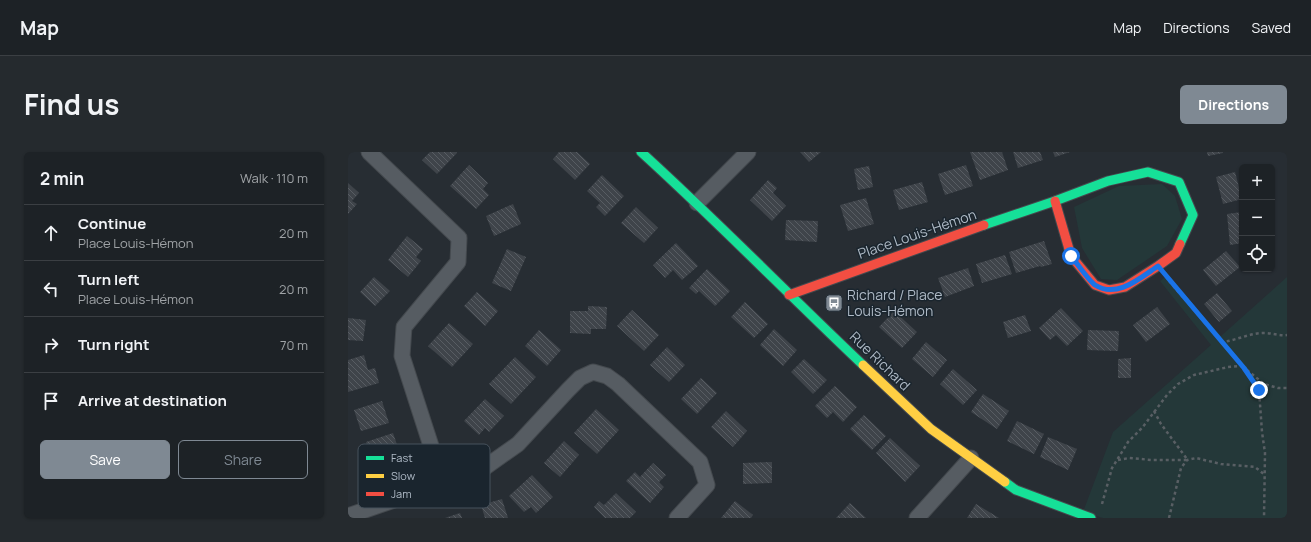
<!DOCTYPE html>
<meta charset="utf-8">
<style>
body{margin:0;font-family:Manrope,sans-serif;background:#252a2e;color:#f1f3f6}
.controls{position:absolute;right:12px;top:12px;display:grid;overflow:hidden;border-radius:6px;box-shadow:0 1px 3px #0004}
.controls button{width:36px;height:36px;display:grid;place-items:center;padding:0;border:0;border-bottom:1px solid #3b3f43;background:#1d2226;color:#f1f3f6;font:20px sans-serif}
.stop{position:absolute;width:12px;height:12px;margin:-9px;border:3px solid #1a73e8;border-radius:50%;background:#fff}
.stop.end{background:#1a73e8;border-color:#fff;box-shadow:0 1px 4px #0008}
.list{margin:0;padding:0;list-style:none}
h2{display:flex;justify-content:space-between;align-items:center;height:52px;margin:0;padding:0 16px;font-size:17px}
h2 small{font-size:13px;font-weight:400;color:#a0a4a7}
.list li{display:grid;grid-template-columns:26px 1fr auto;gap:12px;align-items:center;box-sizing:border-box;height:56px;padding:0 16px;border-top:1px solid #3b3f43}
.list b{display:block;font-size:15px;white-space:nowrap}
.list p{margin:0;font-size:13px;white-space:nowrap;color:#a0a4a7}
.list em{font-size:13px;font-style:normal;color:#a0a4a7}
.actions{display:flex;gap:8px;padding:12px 16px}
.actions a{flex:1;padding:9px 0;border:1px solid #7f8993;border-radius:6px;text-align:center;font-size:14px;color:#7f8993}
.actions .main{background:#7f8993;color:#fff}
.icon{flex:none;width:22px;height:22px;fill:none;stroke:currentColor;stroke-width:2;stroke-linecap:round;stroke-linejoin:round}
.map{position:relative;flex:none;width:939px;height:366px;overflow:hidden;border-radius:6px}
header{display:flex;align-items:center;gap:24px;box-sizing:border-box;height:56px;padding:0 20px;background:#1d2226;border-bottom:1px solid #3b3f43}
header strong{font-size:19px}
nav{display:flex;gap:22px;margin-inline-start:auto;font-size:14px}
.intro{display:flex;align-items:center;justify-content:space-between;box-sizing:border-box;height:96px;padding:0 24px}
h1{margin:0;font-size:28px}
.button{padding:10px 18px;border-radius:6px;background:#7f8993;color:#fff;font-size:14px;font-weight:700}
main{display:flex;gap:24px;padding:0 24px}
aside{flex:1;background:#1d2226;border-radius:6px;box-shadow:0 1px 3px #0004}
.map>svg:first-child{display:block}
.green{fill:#243839}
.building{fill:url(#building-back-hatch)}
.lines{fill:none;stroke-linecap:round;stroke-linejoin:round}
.street-casing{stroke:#44494e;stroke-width:17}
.fast-casing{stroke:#44494e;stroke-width:11}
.slow-casing{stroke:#44494e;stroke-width:11}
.jam-casing{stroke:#44494e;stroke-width:11}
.path{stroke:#595f64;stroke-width:2.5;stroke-dasharray:3 3;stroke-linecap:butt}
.street{stroke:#565c62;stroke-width:15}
.fast{stroke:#16e098;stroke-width:9}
.slow{stroke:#ffcf43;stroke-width:9}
.jam{stroke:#f24e42;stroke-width:9}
.route{stroke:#1a73e8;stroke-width:5}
.labels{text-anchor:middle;stroke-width:3;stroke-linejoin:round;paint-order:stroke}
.street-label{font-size:14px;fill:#afbac6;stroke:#1a252e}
.poi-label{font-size:14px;fill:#afbac6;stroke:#1a252e;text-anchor:start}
.key{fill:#1a252e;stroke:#47525c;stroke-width:1}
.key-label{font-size:11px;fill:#afbac6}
</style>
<header>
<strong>Map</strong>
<nav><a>Map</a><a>Directions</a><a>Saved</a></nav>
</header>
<div class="intro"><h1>Find us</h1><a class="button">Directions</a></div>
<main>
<aside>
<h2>2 min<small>Walk · 110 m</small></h2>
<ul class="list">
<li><svg class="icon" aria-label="ahead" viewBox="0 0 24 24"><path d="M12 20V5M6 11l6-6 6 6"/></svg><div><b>Continue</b><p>Place Louis-Hémon</p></div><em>20 m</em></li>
<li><svg class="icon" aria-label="left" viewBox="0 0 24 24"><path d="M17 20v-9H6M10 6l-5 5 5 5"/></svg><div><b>Turn left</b><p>Place Louis-Hémon</p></div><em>20 m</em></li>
<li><svg class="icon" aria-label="right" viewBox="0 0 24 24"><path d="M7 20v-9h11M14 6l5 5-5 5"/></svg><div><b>Turn right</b></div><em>70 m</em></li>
<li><svg class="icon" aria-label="arrive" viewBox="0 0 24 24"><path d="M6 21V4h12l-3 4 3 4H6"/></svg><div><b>Arrive at destination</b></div></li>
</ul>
<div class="actions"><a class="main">Save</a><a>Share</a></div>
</aside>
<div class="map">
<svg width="939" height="366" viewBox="0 0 939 366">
<defs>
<pattern id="building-back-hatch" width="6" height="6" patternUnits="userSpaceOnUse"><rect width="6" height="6" fill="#3f444a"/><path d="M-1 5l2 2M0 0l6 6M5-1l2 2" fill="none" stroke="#585d63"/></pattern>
</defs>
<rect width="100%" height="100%" fill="#272d33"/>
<g class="green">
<path d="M814,32L827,44L834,67L819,94L769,128L753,127L734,96L726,55L771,34Z"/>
<path d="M820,123L873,184L939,125V366H755L735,360L765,280L863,193L812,129Z"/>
</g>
<g class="building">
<path d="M82,0H108L109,1L89,22L74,8Z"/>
<path d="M211,0H229L242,12L227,28L205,7Z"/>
<path d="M452,0H473L461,10Z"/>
<path d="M622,0H654L660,18L632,28Z"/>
<path d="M665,0H692L695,8L670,16Z"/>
<path d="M705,0H722L707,5Z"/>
<path d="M859,0H875V1L860,4Z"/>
<path d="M121,13L140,31L135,37L141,43L128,57L102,34Z"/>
<path d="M618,13L625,34L597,43L590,22Z"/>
<path d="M521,14L525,35L510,38L506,17Z"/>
<path d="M887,20L894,47L875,52L868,25Z"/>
<path d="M254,23L276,44L257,64L248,55L252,51L239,39Z"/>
<path d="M420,28L429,36L425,41L438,54L424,69L402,48Z"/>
<path d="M574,30L580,50L551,58L545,38Z"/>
<path d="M0,31L11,41L4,49L9,52L0,62Z"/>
<path d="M518,46L526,72L500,79L492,53Z"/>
<path d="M165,52L173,72L146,84L138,64Z"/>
<path d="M288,55L310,76L296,91L273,71Z"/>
<path d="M894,60V91L882,93L879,62Z"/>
<path d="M438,68L470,69L469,90L437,88Z"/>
<path d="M59,84L75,97L68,105L73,109L60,125L40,108Z"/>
<path d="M696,89L704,112L693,115L692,114L668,121L661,100Z"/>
<path d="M328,91L350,114L334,128L325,118L317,126L305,113Z"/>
<path d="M159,97L178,105L163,139L144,131Z"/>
<path d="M878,99L892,115L868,134L855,118Z"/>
<path d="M657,103L664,122L634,131L628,112Z"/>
<path d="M620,116L626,134L597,145L590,126Z"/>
<path d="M359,117L382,139L367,154L351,139L348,142L341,136Z"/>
<path d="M26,125L42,139L27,154L12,140Z"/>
<path d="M129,140L150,159L137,174L116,154Z"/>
<path d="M869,141L884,159L871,170L856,152Z"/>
<path d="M397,150L420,172L406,186L383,165Z"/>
<path d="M240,154L259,155L258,177H243V182L222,181V159H240Z"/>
<path d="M809,155L822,172L798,190L785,173Z"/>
<path d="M713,156L735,179L719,194L708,183L702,188L691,176Z"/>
<path d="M284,158L311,183L296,199L269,174Z"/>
<path d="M546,159L569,180L554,196L531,175Z"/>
<path d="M677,163L683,179L660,186L655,170Z"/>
<path d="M0,166L18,168L15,189L0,188Z"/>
<path d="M101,171L125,192L104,215L80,194Z"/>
<path d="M426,177L449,198L435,214L412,193Z"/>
<path d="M191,178L213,198L199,214L177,194Z"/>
<path d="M740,178L771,179L770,199L739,198Z"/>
<path d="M578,190L599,208L585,225L564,207Z"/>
<path d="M319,195L337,213L321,230L302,213Z"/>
<path d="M16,203L20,218L27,216L31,231L0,240V208Z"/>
<path d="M167,205L188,225L163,252L141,232Z"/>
<path d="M783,206V226H770V207Z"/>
<path d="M456,207L479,228L465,242L443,220Z"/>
<path d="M605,217L629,238L615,253L592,232Z"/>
<path d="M353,226L369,241L349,262L333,247Z"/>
<path d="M487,234L509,255L495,270L485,260L479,266L467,254Z"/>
<path d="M635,242L661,259L649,277L623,260Z"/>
<path d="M137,247L156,264L141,280L137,276L131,283L116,269Z"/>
<path d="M34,249L41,271L13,279L6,258Z"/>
<path d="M248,257L271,278L249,302L226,281Z"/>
<path d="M378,259L399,279L385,295L363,275Z"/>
<path d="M516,263L538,284L524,298L502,277Z"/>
<path d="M669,269L696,282L686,302L659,289Z"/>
<path d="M45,281L56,313L39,319L36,312L27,315L18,290Z"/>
<path d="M700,285L729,297L720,318L692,305Z"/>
<path d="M542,286L572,314L557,330L528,301Z"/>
<path d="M216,289L231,303L212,325L196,311Z"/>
<path d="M424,310V331L395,332V311Z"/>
<path d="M305,311L318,323L311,330L316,335L302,351L278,329L287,320L292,325Z"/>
<path d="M184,323L205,345L188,361L183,355L176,360L161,344Z"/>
<path d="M268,341L288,360L282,366H257L246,355L251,349L256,353Z"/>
<path d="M154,347L160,366H137L133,353Z"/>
<path d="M387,349L405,363L403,366H373Z"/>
<path d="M502,351L518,366H488Z"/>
<path d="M628,352L651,366H619Z"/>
<path d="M112,361L114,366H97Z"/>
</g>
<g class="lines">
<defs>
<g id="street">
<path d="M21,0L111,86L110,110L56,175L54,204L95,331"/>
<path d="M349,51L400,0"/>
<path d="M0,364L95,331L136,316L170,292L220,238L232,226L245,220L259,224L270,232L352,310L359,333L329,366"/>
<path d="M569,366L623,306"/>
</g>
<g id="fast">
<path d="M293,0C369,69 440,142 515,213"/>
<path d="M636,73L707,49L760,29L800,20L831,30L845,63L832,92"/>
<path d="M657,330L668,338L743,366"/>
</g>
<path id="slow" d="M515,213L583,277L657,330"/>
<g id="jam">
<path d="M707,49L723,104L747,133L761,138L777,135L810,114L828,101L832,92"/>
<path d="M441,143L636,73"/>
</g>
</defs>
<use href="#street" class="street-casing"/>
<use href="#fast" class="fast-casing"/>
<use href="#slow" class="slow-casing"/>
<use href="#jam" class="jam-casing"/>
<g class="path">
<path d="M821,129L896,216L911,238L914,280L917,301L916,366"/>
<path d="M873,189L875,190C889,188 902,181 916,181C924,181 931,184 939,183"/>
<path d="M899,218L916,232L930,236H939"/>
<path d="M806,259L813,272L839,307"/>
<path d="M770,308L781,306L804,308H838"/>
<path d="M754,352L764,316L769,308L780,290L794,276L819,243L830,232L846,223L880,215L893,214"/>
<path d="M821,366L833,316L839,308L848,306L873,312L907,315L917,323"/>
</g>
<use href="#street" class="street"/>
<use href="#fast" class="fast"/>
<use href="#slow" class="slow"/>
<use href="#jam" class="jam"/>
</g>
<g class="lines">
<path class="route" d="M723,104C729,111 741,129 747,133C769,147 792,126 810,114L896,216L911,238"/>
</g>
<defs>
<symbol id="bus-square" viewBox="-11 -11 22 22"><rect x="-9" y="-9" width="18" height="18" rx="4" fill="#7f8993" stroke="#1a252e"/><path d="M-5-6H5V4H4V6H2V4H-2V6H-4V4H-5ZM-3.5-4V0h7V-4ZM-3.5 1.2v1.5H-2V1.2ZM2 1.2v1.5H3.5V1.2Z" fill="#fff"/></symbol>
</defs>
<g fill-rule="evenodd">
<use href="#bus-square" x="476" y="141" width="20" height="20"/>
</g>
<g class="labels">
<g class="street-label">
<text transform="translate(569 82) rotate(-19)" y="5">Place Louis-Hémon</text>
<text transform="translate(532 209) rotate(44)" y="5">Rue Richard</text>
</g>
<g class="poi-label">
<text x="499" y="148">Richard / Place<tspan x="499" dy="16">Louis-Hémon</tspan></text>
</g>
</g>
<rect x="10" y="292" width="132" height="64" rx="6" class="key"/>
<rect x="18" y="304" width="18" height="4" fill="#16e098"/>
<rect x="18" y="322" width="18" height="4" fill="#ffcf43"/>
<rect x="18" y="340" width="18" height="4" fill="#f24e42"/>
<g class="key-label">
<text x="43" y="310">Fast</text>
<text x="43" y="328">Slow</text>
<text x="43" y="346">Jam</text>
</g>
</svg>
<div class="controls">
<button>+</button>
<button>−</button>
<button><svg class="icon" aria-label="locate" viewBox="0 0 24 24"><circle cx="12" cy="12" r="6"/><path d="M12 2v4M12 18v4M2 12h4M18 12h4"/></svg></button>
</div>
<div class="stop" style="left:723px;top:104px"></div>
<div class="stop end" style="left:911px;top:238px"></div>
</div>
</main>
